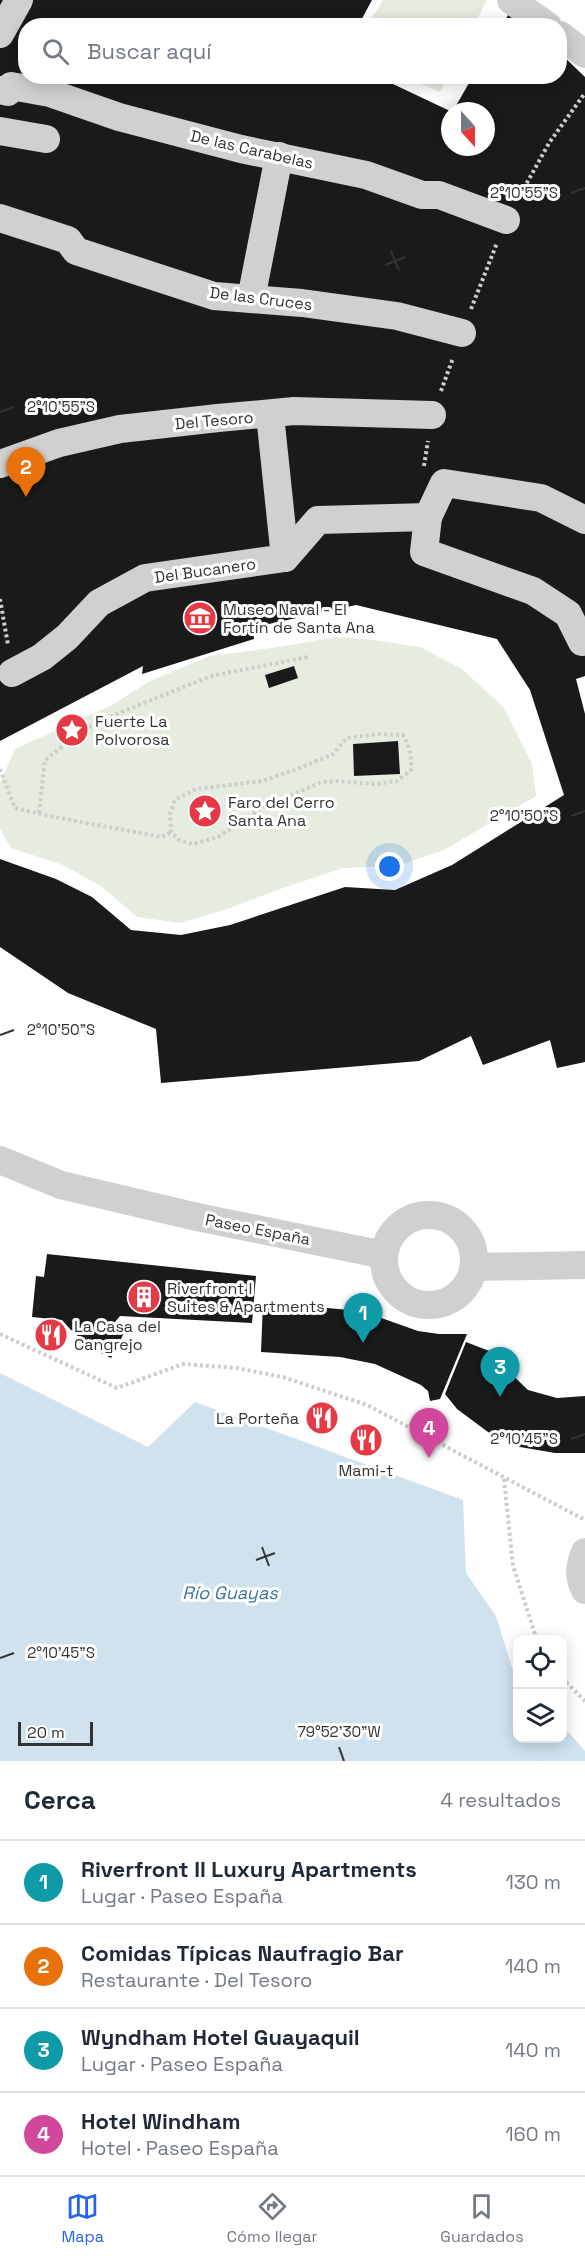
<!DOCTYPE html>
<html lang="es">
<meta charset="utf-8">
<style>
body{margin:0;font-family:"Space Grotesk",sans-serif;background:#f2f2f3;color:#1f2937}
.controls{position:absolute;right:18px;bottom:18px;display:grid;overflow:hidden;border-radius:12px;box-shadow:0 3px 15px #0003}
.controls button{width:54px;height:54px;display:grid;place-items:center;padding:0;border:0;border-bottom:2px solid #e0e1e3;background:#fff;color:#1f2937;font:30px sans-serif}
.compass{position:absolute;left:441px;top:102px;width:54px;height:54px;border-radius:50%;background:#fff;box-shadow:0 3px 15px #0003;rotate:159deg}
.scale{position:absolute;left:18px;bottom:15px;width:75px;box-sizing:border-box;padding-left:6px;border:3px solid #333;border-top:0;font-size:16px;line-height:21px;white-space:nowrap;color:#333;-webkit-text-stroke:4px #fff;paint-order:stroke}
.you{position:absolute;left:390px;top:867px;width:21px;height:21px;margin:-15px;border:4px solid #fff;border-radius:50%;background:#1a73e8;box-shadow:0 0 0 9px #1a73e833}
.badge{display:grid;place-items:center;width:39px;height:39px;border-radius:50%;background:#2563eb;color:#fff;font-size:20px;font-weight:700}
.pin{position:absolute;translate:-50% -50px;filter:drop-shadow(0 2px 3px #0008)}
.pin::after{content:'';position:absolute;top:32px;width:21px;height:18px;background:inherit;clip-path:polygon(0 0,100% 0,50% 100%)}
.list{margin:0;padding:0;list-style:none}
h2{display:flex;justify-content:space-between;align-items:center;height:78px;margin:0;padding:0 24px;font-size:26px}
h2 small{font-size:20px;font-weight:400;color:#747a83}
.list li{display:grid;grid-template-columns:39px 1fr auto;gap:18px;align-items:center;box-sizing:border-box;height:84px;padding:0 24px;border-top:2px solid #e0e1e3}
.list b{display:block;font-size:22px;white-space:nowrap}
.list p{margin:0;font-size:20px;white-space:nowrap;color:#747a83}
.list em{font-size:20px;font-style:normal;color:#747a83}
.icon{flex:none;width:33px;height:33px;fill:none;stroke:currentColor;stroke-width:2;stroke-linecap:round;stroke-linejoin:round}
.map{position:relative;flex:none;width:585px;height:1761px;overflow:hidden}
.search{position:absolute;background:#fff;box-shadow:0 3px 15px #0003;left:18px;right:18px;top:18px;height:66px;display:flex;align-items:center;gap:15px;box-sizing:border-box;padding:0 21px;border-radius:24px;color:#747a83;font-size:22px}
.sheet{height:414px;background:#fff}
nav{display:flex;justify-content:space-around;align-items:center;box-sizing:border-box;height:84px;border-top:2px solid #e0e1e3;background:#fff;font-size:16px;color:#747a83}
nav a{display:grid;justify-items:center;gap:3px}
nav .on{color:#2563eb}
.map>svg:first-child{display:block}
.green{fill:#e6ecdf}
.water{fill:#cfe2ee}
.building{fill:#1a1a1a}
.lines{fill:none;stroke-linecap:round;stroke-linejoin:round}
.path{stroke:#cdcdcd;stroke-width:4;stroke-dasharray:3 3;stroke-linecap:butt}
.minor{stroke:#d0d0d0;stroke-width:28}
.ticks{fill:none;stroke:#333;stroke-width:2}
.labels{text-anchor:middle;stroke-width:6;stroke-linejoin:round;paint-order:stroke}
.street-label{font-size:16px;fill:#333;stroke:#fff}
.poi-label{font-size:16px;fill:#333;stroke:#fff;text-anchor:start}
.water-label{font-size:18px;font-style:italic;fill:#3f7597;stroke:#fff}
.ticks-label{font-size:15px;text-anchor:middle;fill:#333;stroke:#fff;stroke-width:6;stroke-linejoin:round;paint-order:stroke}
</style>
<div class="map">
<svg width="585" height="1761" viewBox="0 0 585 1761">
<rect width="100%" height="100%" fill="#fff"/>
<g class="green">
<path d="M383,0H487L474,25H368Z"/>
<path d="M404,77L448,76V77L440,92Z"/>
<path d="M336,637L366,639L420,647L462,669L504,708L532,764L536,796L444,850L396,866L343,868L280,889L227,909L180,923L137,917L101,886L63,865L11,848L0,829V783L15,749L112,705L150,681L210,656L278,647Z"/>
</g>
<path class="water" d="M0,1373L148,1447L195,1402L463,1500L466,1573L496,1616L514,1674L517,1677L518,1738H562L563,1726L585,1751V1761H0Z"/>
<g class="building">
<path d="M0,0H372L358,26H26V76H376L450,111V147H486V111H453L473,76H560V53L585,77V676L576,679L585,714V1062L557,1068L550,1040L483,1065L471,1036L419,1061L161,1083L156,1029L68,993L0,947V859L56,879L92,897L131,930L181,935L230,925L345,887L395,890L452,865L564,795L530,690L497,639L356,605L269,624L253,629L254,639L142,674L143,666L0,741Z"/>
<path d="M508,15L523,26H502Z"/>
<path d="M294,666L298,678L269,688L265,675Z"/>
<path d="M398,741L400,774L354,776L353,744Z"/>
<circle cx="204" cy="813" r="14"/>
<path d="M47,1254L256,1276L252,1323L120,1316L110,1328L124,1333L111,1358L91,1348L70,1329L62,1320L32,1317L36,1276L44,1277Z"/>
<path d="M263,1302L349,1310L370,1314L418,1331L439,1334H467L440,1399L430,1401L428,1391L421,1385L375,1364L340,1357L261,1352Z"/>
<path d="M466,1342L497,1354L505,1368L528,1390L557,1398L585,1396V1453H555L520,1447L488,1432L457,1409L445,1394Z"/>
</g>
<g class="lines">
<g class="path">
<path d="M518,199L549,143L585,93"/>
<path d="M471,309L497,243"/>
<path d="M441,391L453,358"/>
<path d="M424,466L428,441"/>
<path d="M0,599L8,645"/>
<path d="M378,734L403,735C410,747 412,756 411,770L397,781L375,784L340,781L322,782L265,806L218,837L193,844L179,840L171,832L170,814L175,800L196,789L262,781L297,769L333,754L347,738Z"/>
<path d="M0,769L15,808L49,816L162,837L171,832"/>
<path d="M39,813L45,760L81,732L102,720L211,676L308,657"/>
<path d="M0,1334L117,1388L183,1364L236,1368L283,1377L367,1405L585,1520"/>
<path d="M504,1479L513,1566L537,1640"/>
<path d="M562,1678L585,1701"/>
</g>
<g class="minor">
<path d="M511,0L548,26"/>
<path d="M0,34L19,0"/>
<path d="M560,35L585,54"/>
<path d="M0,90L8,92L11,86L50,93L119,117L241,149L366,175L422,195H439L506,220"/>
<path d="M0,131L46,139"/>
<path d="M0,218L68,240L76,251L214,296L302,303L397,316L462,333"/>
<path d="M251,299L279,156"/>
<path d="M0,464L59,443L120,429L218,418L294,411L432,415"/>
<path d="M285,558L318,520L428,517"/>
<path d="M582,642L568,614L533,591L424,552L428,517L444,483L541,498L585,520"/>
<path d="M12,673L42,657L67,637L99,603L145,578L285,558L270,415"/>
<path d="M0,1160L61,1185L197,1217L384,1255"/>
<circle cx="429" cy="1260" r="45"/>
<path d="M474,1267L585,1265"/>
<path d="M585,1552C579,1566 578,1577 585,1590"/>
</g>
</g>
<path class="ticks" d="M571,193L585,188M391,251L399,271M385,265L405,257M0,412L14,407M571,816L585,811M0,1035L14,1030M571,1439L585,1434M262,1547L269,1566M256,1560L275,1553M0,1658L14,1653M339,1747L344,1761"/>
<defs>
<symbol id="museum-disc" viewBox="-11 -11 22 22"><circle r="9.5" fill="#e63946" stroke="#fff"/><path d="M0-6L6-3V-2H-6V-3ZM-5-1h2V3h-2ZM-1-1h2V3h-2ZM3-1h2V3H3ZM-6 4H6V6H-6Z" fill="#fff"/></symbol>
<symbol id="sight-disc" viewBox="-11 -11 22 22"><circle r="9.5" fill="#e63946" stroke="#fff"/><path d="M0-6L1.8-2.2L6-1.7L2.9 1.2L3.7 5.4L0 3.3L-3.7 5.4L-2.9 1.2L-6-1.7L-1.8-2.2Z" fill="#fff"/></symbol>
<symbol id="building-disc" viewBox="-11 -11 22 22"><circle r="9.5" fill="#e63946" stroke="#fff"/><path d="M-4-6H4V6H1V3H-1V6H-4ZM-2.5-4.3h1.7v1.8h-1.7ZM.8-4.3h1.7v1.8H.8ZM-2.5-1h1.7V.8h-1.7ZM.8-1h1.7V.8H.8Z" fill="#fff"/></symbol>
<symbol id="restaurant-disc" viewBox="-11 -11 22 22"><circle r="9.5" fill="#e63946" stroke="#fff"/><path d="M-5-6h1v4h1v-4h1v4h1v-4h1v5L-1.5 .5V6h-2V.5L-5-1ZM5-6V6H3V1.5H1.5Q1.5-4 5-6Z" fill="#fff"/></symbol>
</defs>
<g fill-rule="evenodd">
<use href="#museum-disc" x="181" y="599" width="38" height="38"/>
<use href="#sight-disc" x="53" y="711" width="38" height="38"/>
<use href="#sight-disc" x="186" y="792" width="38" height="38"/>
<use href="#building-disc" x="125" y="1278" width="38" height="38"/>
<use href="#restaurant-disc" x="32" y="1316" width="38" height="38"/>
<use href="#restaurant-disc" x="303" y="1399" width="38" height="38"/>
<use href="#restaurant-disc" x="347" y="1421" width="38" height="38"/>
</g>
<g class="labels">
<g class="street-label">
<text transform="translate(252 149) rotate(13)" y="6">De las Carabelas</text>
<text transform="translate(261 298) rotate(7)" y="6">De las Cruces</text>
<text transform="translate(214 420) rotate(-5)" y="6">Del Tesoro</text>
<text transform="translate(205 570) rotate(-8)" y="6">Del Bucanero</text>
<text transform="translate(258 1229) rotate(11)" y="6">Paseo España</text>
</g>
<g class="poi-label">
<text x="223" y="615">Museo Naval - El<tspan x="223" dy="18">Fortín de Santa Ana</tspan></text>
<text x="95" y="727">Fuerte La<tspan x="95" dy="18">Polvorosa</tspan></text>
<text x="228" y="808">Faro del Cerro<tspan x="228" dy="18">Santa Ana</tspan></text>
<text x="167" y="1294">Riverfront I<tspan x="167" dy="18">Suites &amp; Apartments</tspan></text>
<text x="74" y="1332">La Casa del<tspan x="74" dy="18">Cangrejo</tspan></text>
<text x="299" y="1424" text-anchor="end">La Porteña</text>
<text x="366" y="1476" text-anchor="middle">Mami-t</text>
</g>
<g class="water-label">
<text x="230" y="1599">Río Guayas</text>
</g>
</g>
<g class="ticks-label">
<text x="524" y="198">2°10'55"S</text>
<text x="61" y="412">2°10'55"S</text>
<text x="524" y="821">2°10'50"S</text>
<text x="61" y="1035">2°10'50"S</text>
<text x="524" y="1444">2°10'45"S</text>
<text x="61" y="1658">2°10'45"S</text>
<text x="339" y="1737">79°52'30"W</text>
</g>
</svg>
<div class="controls">
<button><svg class="icon" aria-label="locate" viewBox="0 0 24 24"><circle cx="12" cy="12" r="6"/><path d="M12 2v4M12 18v4M2 12h4M18 12h4"/></svg></button>
<button><svg class="icon" aria-label="layers" viewBox="0 0 24 24"><path d="M12 4l9 5-9 5-9-5zM3 14l9 5 9-5"/></svg></button>
</div>
<svg class="compass" viewBox="-18 -18 36 36"><path d="M0-13l5 13h-10z" fill="#e53935"/><path d="M0 13l5-13h-10z" fill="#747a83"/></svg>
<div class="scale">20 m</div>
<div class="you"></div>
<div class="pin badge" style="left:363px;top:1343px;background:#0f9aa8">1</div>
<div class="pin badge" style="left:26px;top:497px;background:#e8710a">2</div>
<div class="pin badge" style="left:500px;top:1397px;background:#0f9aa8">3</div>
<div class="pin badge" style="left:429px;top:1458px;background:#d1479c">4</div>
<div class="search"><svg class="icon" aria-label="search" viewBox="0 0 24 24"><circle cx="10" cy="10" r="6"/><path d="M15 15l6 6"/></svg>Buscar aquí</div>
</div>
<section class="sheet">
<h2>Cerca<small>4 resultados</small></h2>
<ul class="list">
<li><span class="badge" style="background:#0f9aa8">1</span><div><b>Riverfront II Luxury Apartments</b><p>Lugar · Paseo España</p></div><em>130 m</em></li>
<li><span class="badge" style="background:#e8710a">2</span><div><b>Comidas Típicas Naufragio Bar</b><p>Restaurante · Del Tesoro</p></div><em>140 m</em></li>
<li><span class="badge" style="background:#0f9aa8">3</span><div><b>Wyndham Hotel Guayaquil</b><p>Lugar · Paseo España</p></div><em>140 m</em></li>
<li><span class="badge" style="background:#d1479c">4</span><div><b>Hotel Windham</b><p>Hotel · Paseo España</p></div><em>160 m</em></li>
</ul>
</section>
<nav>
<a class="on"><svg class="icon" aria-label="map" viewBox="0 0 24 24"><path d="M3 6l6-2 6 2 6-2v14l-6 2-6-2-6 2zM9 4v14M15 6v14"/></svg>Mapa</a>
<a><svg class="icon" aria-label="directions" viewBox="0 0 24 24"><path d="M12 3l9 9-9 9-9-9zM9 14v-3h6M13 9l2 2-2 2"/></svg>Cómo llegar</a>
<a><svg class="icon" aria-label="saved" viewBox="0 0 24 24"><path d="M7 4h10v16l-5-4-5 4z"/></svg>Guardados</a>
</nav>
